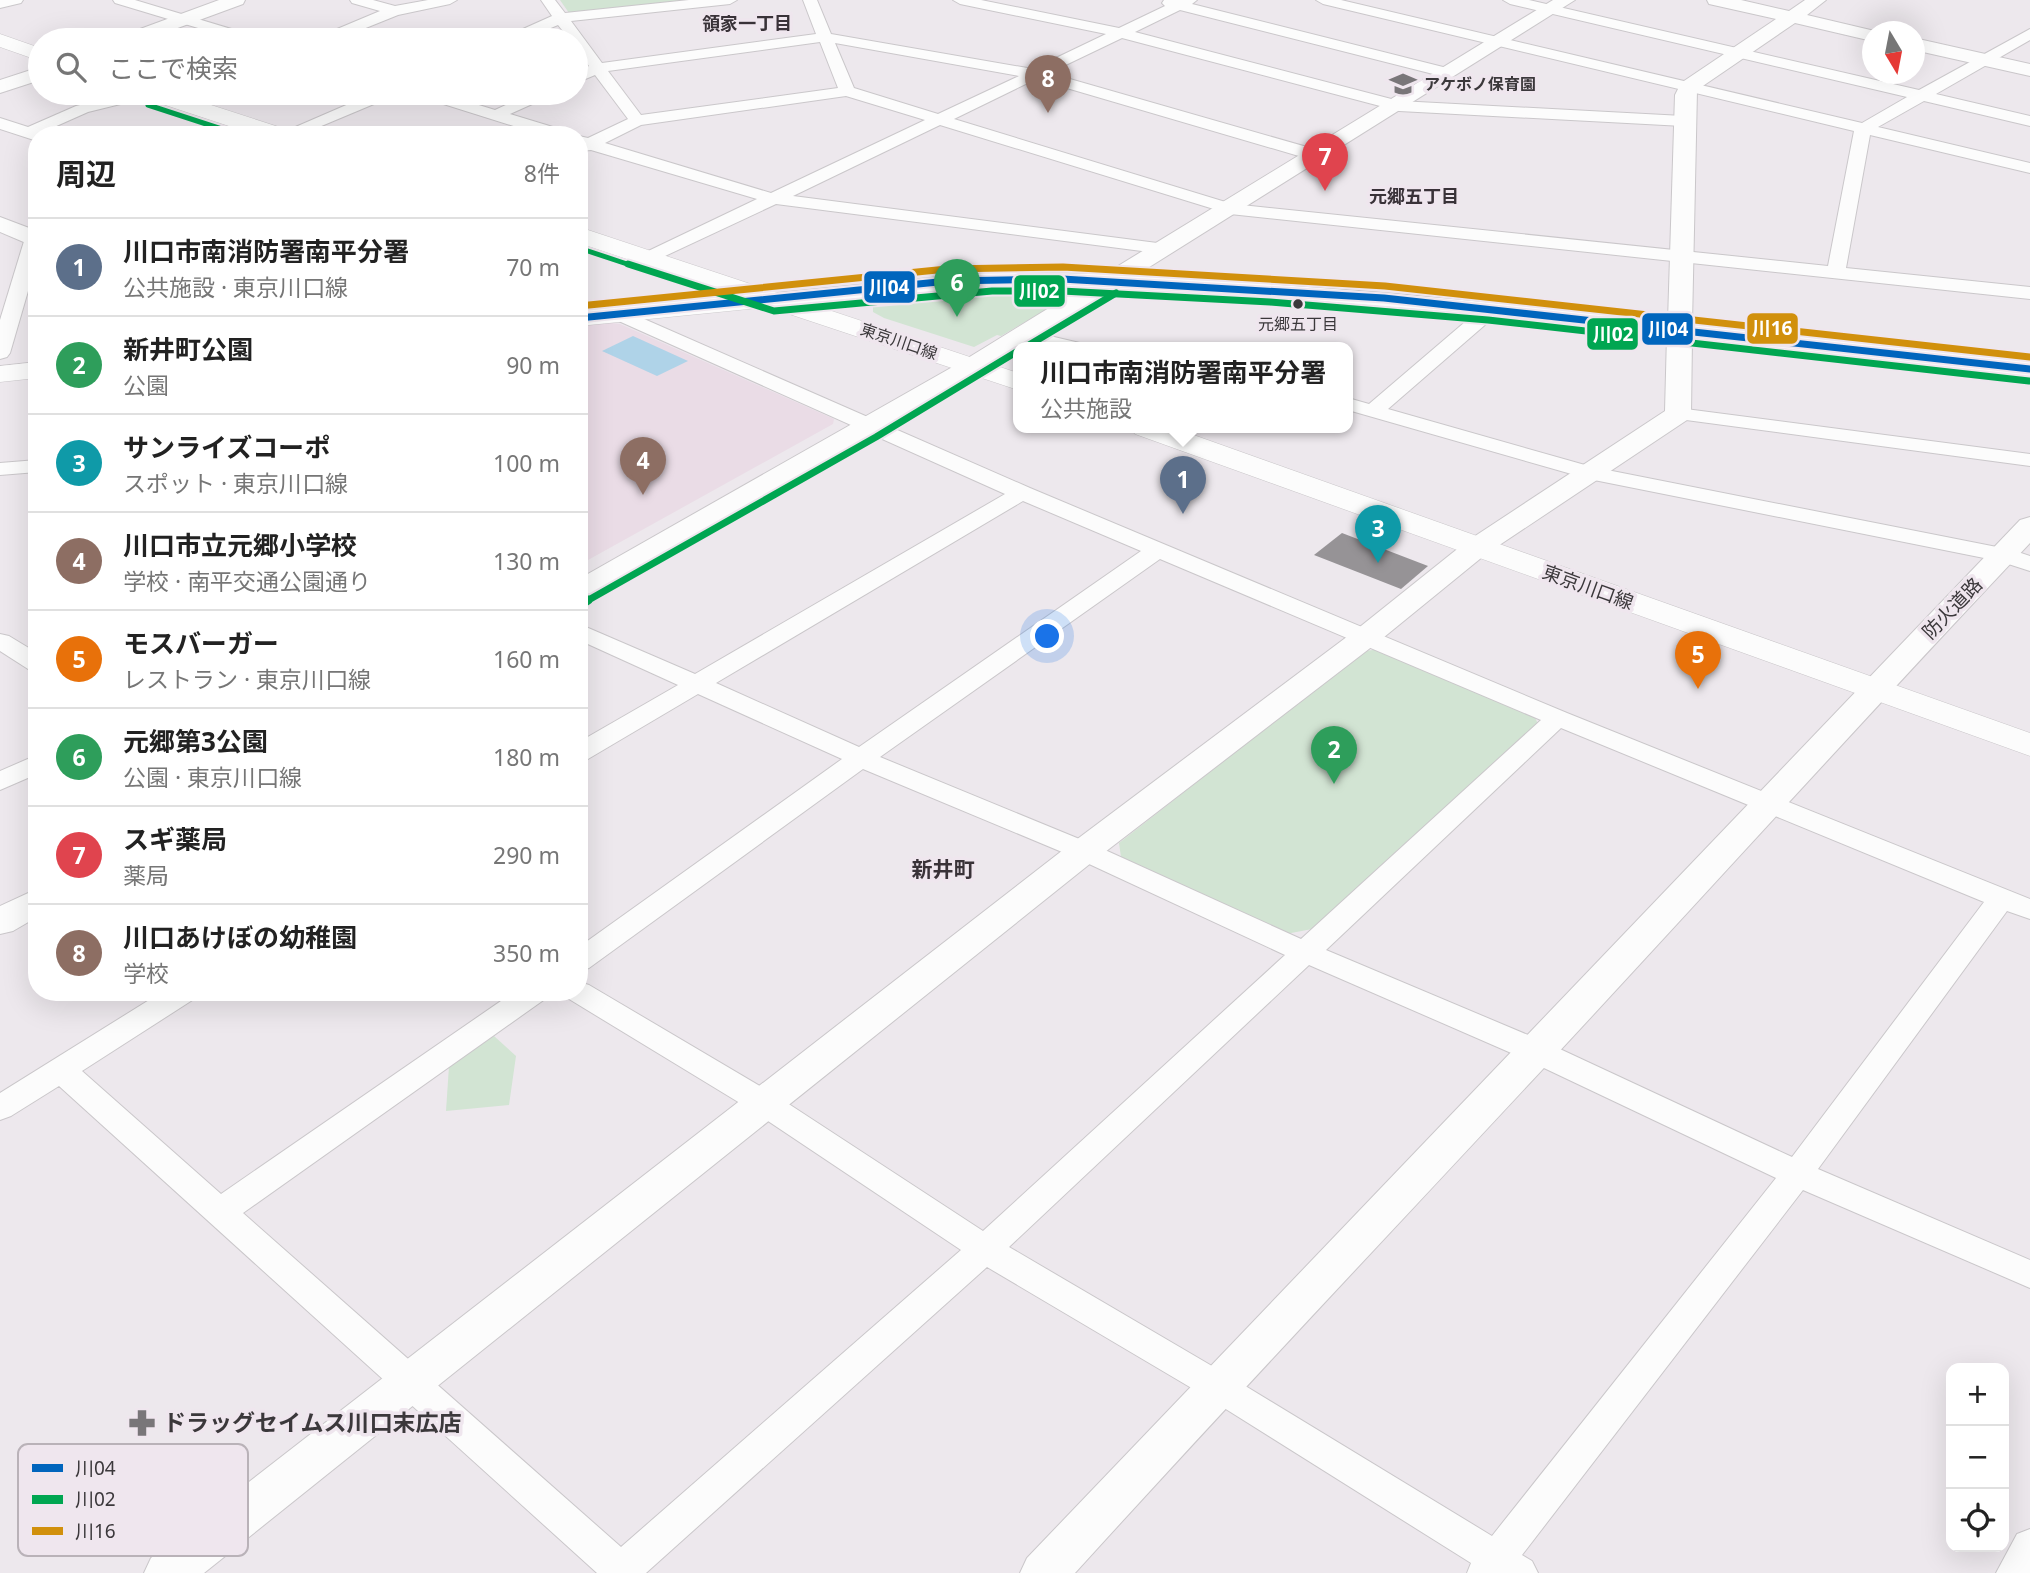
<!DOCTYPE html>
<html lang="ja">
<meta charset="utf-8">
<style>
body{margin:0;font-family:"Noto Sans","Noto Sans JP",sans-serif;background:#f6f6f6;color:#222}
.controls{position:absolute;right:21px;bottom:21px;display:grid;overflow:hidden;border-radius:14px;box-shadow:0 7px 28px #0002}
.controls button{width:63px;height:63px;display:grid;place-items:center;padding:0;border:0;border-bottom:2px solid #e0e0e0;background:#fff;color:#222;font:35px sans-serif}
.compass{position:absolute;left:1862px;top:21px;width:63px;height:63px;border-radius:50%;background:#fff;box-shadow:0 7px 28px #0002;rotate:170deg}
.you{position:absolute;left:1048px;top:637px;width:24px;height:24px;margin:-18px;border:5px solid #fff;border-radius:50%;background:#1a73e8;box-shadow:0 0 0 10px #1a73e833}
.badge{display:grid;place-items:center;width:46px;height:46px;border-radius:50%;background:#797679;color:#fff;font-size:23px;font-weight:700}
.pin{position:absolute;translate:-50% -58px;filter:drop-shadow(0 2px 4px #0008)}
.pin::after{content:'';position:absolute;top:37px;width:24px;height:21px;background:inherit;clip-path:polygon(0 0,100% 0,50% 100%)}
.popup{position:absolute;left:1013px;top:342px;width:340px;height:91px;box-sizing:border-box;display:grid;place-content:center;border-radius:14px;background:#fff;filter:drop-shadow(0 2px 5px #0005);font-size:23px;white-space:nowrap;color:#767676}
.popup b{font-size:26px;color:#222}
.popup::after{content:'';position:absolute;left:50%;top:100%;margin-left:-14px;border:14px solid transparent;border-top-color:#fff}
.list{margin:0;padding:0;list-style:none}
h2{display:flex;justify-content:space-between;align-items:center;height:91px;margin:0;padding:0 28px;font-size:30px}
h2 small{font-size:23px;font-weight:400;color:#767676}
.list li{display:grid;grid-template-columns:46px 1fr auto;gap:21px;align-items:center;box-sizing:border-box;height:98px;padding:0 28px;border-top:2px solid #e0e0e0}
.list b{display:block;font-size:26px;white-space:nowrap}
.list p{margin:0;font-size:23px;white-space:nowrap;color:#767676}
.list em{font-size:23px;font-style:normal;color:#767676}
.icon{flex:none;width:38px;height:38px;fill:none;stroke:currentColor;stroke-width:2;stroke-linecap:round;stroke-linejoin:round}
.map{position:relative;flex:none;width:2030px;height:1573px;overflow:hidden}
.search{position:absolute;background:#fff;box-shadow:0 7px 28px #0002;left:28px;top:28px;width:560px;height:77px;display:flex;align-items:center;gap:18px;box-sizing:border-box;padding:0 24px;border-radius:38px;color:#767676;font-size:26px}
.panel{position:absolute;background:#fff;box-shadow:0 7px 28px #0002;left:28px;top:126px;width:560px;height:875px;border-radius:28px}
.map>svg:first-child{display:block}
.industrial{fill:#eadce6}
.green{fill:#d2e4d3}
.water{fill:#afd3e8}
.building{fill:#969396}
.lines{fill:none;stroke-linecap:round;stroke-linejoin:round}
.minor-casing{stroke:#cac7ca;stroke-width:2}
.tertiary-casing{stroke:#cac7ca;stroke-width:2}
.secondary-casing{stroke:#cac7ca;stroke-width:1}
.minor{fill:#fcfcfc;fill-rule:evenodd}
.tertiary{fill:#fcfcfc;fill-rule:evenodd}
.secondary{fill:#fcfcfc;fill-rule:evenodd}
.bus-1-casing{stroke:#efe6ee;stroke-width:11}
.bus-2-far2-casing{stroke:#efe6ee;stroke-width:9}
.bus-2-far1-casing{stroke:#efe6ee;stroke-width:11}
.bus-2-casing{stroke:#efe6ee;stroke-width:14}
.bus-3-casing{stroke:#efe6ee;stroke-width:11}
.bus-1{stroke:#0065bd;stroke-width:7}
.bus-2-far2{stroke:#00a651;stroke-width:5}
.bus-2-far1{stroke:#00a651;stroke-width:7}
.bus-2{stroke:#00a651;stroke-width:9}
.bus-3{stroke:#d1900c;stroke-width:7}
.bus-dot{fill:#3b383b;stroke:#efe6ee;stroke-width:2.5}
.labels{text-anchor:middle;stroke-width:7;stroke-linejoin:round;paint-order:stroke}
.far-poi-label{font-size:16px;font-weight:bold;fill:#3b383b;stroke:#efe6ee;text-anchor:start}
.far-bus-label{font-size:16px;fill:#3b383b;stroke:#efe6ee}
.far-street-label{font-size:16px;fill:#3b383b;stroke:#efe6ee}
.far-neighbourhood-label{font-size:18px;font-weight:bold;fill:#393238;stroke:#efe6ee}
.street-label{font-size:19px;fill:#3b383b;stroke:#efe6ee}
.neighbourhood-label{font-size:21px;font-weight:bold;fill:#393238;stroke:#efe6ee}
.near-poi-label{font-size:23px;font-weight:bold;fill:#3b383b;stroke:#efe6ee;text-anchor:start}
.key{fill:#efe6ee;stroke:#b9b2b8;stroke-width:2}
.key-label{font-size:19px;fill:#3b383b}
.line-badge{stroke:#efe6ee;stroke-width:2.5}
.badge-label{font-size:19px;text-anchor:middle;font-weight:bold;fill:#fff}
</style>
<div class="map">
<svg width="2030" height="1573" viewBox="0 0 2030 1573">
<rect width="100%" height="100%" fill="#ede8ed"/>
<path class="industrial" d="M606,322L620,324L834,419L833,424L579,565V324Z"/>
<g class="green">
<path d="M560,0H690L573,13H569Z"/>
<path d="M1047,285L1066,294V298L1001,336L997,335L974,347L884,318L873,312V302L886,295L973,287Z"/>
<path d="M1383,649L1533,713L1538,724L1312,929L1286,934L1121,857L1119,843L1364,651Z"/>
<path d="M494,1036L516,1056L509,1105L446,1111L449,1066Z"/>
</g>
<path class="water" d="M633,336L688,361L657,376L602,351Z"/>
<path class="building" d="M1342,533L1428,566L1401,589L1314,555Z"/>
<g class="lines">
<defs>
<g id="minor">
<path d="M0,0H23L21,3L0,8Z"/>
<path d="M113,0H135L258,37L261,40H238L115,3Z"/>
<path d="M350,0H373L395,6L428,0H457L450,4L398,15L336,40H316L318,37L380,11L352,3Z"/>
<path d="M541,0H555L565,13L689,0H737L730,4L571,21L602,63L816,34L803,0H817L831,34L1033,69L1106,34L960,4L953,0H981L1119,28L1165,6L1162,3L1164,0H1197L1192,4L1455,70L1457,73L1449,78L1180,10L1135,32L1399,101L1683,116L1691,121L1683,126L1399,111L1122,38L1049,73L1321,151L1323,155L1321,159H1309L1036,79L954,119L1232,204L1828,266L1854,131L1323,4L1316,0H1341L1862,123L1907,97L1510,4L1503,0H1529L1919,90L2030,29V40L1936,94L2030,116V126L1924,101L1878,127L2030,163V173L1870,135L1846,268L2030,287V299L1230,214L940,125L793,196L1165,244L1174,249L1165,254L776,204L648,264L639,258L642,254L757,199L591,150L579,151V136L588,138L628,119L595,75L576,83V72L589,66L576,48V40H570L558,25L522,40H503L505,37L552,16ZM820,42L838,88L641,115L608,71ZM835,43L1019,76L938,114L854,88ZM846,96L925,120L771,193L605,143L641,125Z"/>
<path d="M129,93H155L153,96L88,112L43,132L44,135H37V141L0,129V118L28,127L76,106Z"/>
<path d="M374,93H395L393,96L300,135H277Z"/>
<path d="M416,93H440L495,110L532,93H552L550,96L510,114L566,131L568,135H542L418,96Z"/>
<path d="M37,232V260L10,353L7,357L0,359V320L25,238L28,234Z"/>
<path d="M1489,302L1499,308L1486,324L1388,409L1592,467L2012,550L2030,556V571L1999,561L1589,479L1348,410V398L1369,404L1472,316L1482,304Z"/>
<path d="M619,308L1030,488L1567,713L2030,899V919L2007,911L1818,1169L2030,1260V1288L1803,1190L1522,1555L1532,1561L1538,1573H1467L1471,1563L1205,1396L987,1267L646,1573H597L59,1086L11,1116L0,1120V1093L162,992H199L194,999L82,1071L221,1194L514,992H550L545,999L243,1213L621,1547L961,1250L753,1111L569,999L564,992H579V982L589,985L775,1095L983,1231L1285,955L1074,857L863,769L589,968L579,971V947L842,759L698,694L588,759L579,761V742L678,685L579,640V624L695,674L1005,494L612,318L609,314L612,310ZM1023,501L1141,551L859,747L716,683ZM1160,559L1541,720L1301,939L1094,845L880,757ZM1561,728L1984,902L1792,1157L1547,1043L1326,950ZM1309,965L1525,1059L1776,1178L1492,1536L1229,1376L1009,1247Z"/>
<path d="M1020,329L1084,344L1087,348H1050L1013,339L1010,335L1013,331Z"/>
<path d="M1678,408L2030,454V466L1671,418L1668,414L1671,410Z"/>
<path d="M37,460V472L0,475V463Z"/>
<path d="M0,634L9,636L37,653V671L28,669L0,651Z"/>
<path d="M37,755V774L0,790V771Z"/>
<path d="M2030,1529V1573H1996L2017,1534Z"/>
</g>
<g id="tertiary">
<path d="M219,0H245L243,4L145,40H118L121,36Z"/>
<path d="M1553,0H1575L1135,276C1313,285 1490,301 1668,321L1675,95L1681,83L1776,19L1709,4L1707,0H1741L1789,11L1805,0H1826L1807,15L1879,32H1872V41L1795,23L1697,90L1692,324L2030,361V377L1692,338L1691,414L1687,420L1486,554L1378,642L1096,859L204,1573H144L151,1558L1072,843L1356,630L1466,542L1665,411L1667,335L1489,315L1271,297L1114,289L981,371L589,597L579,600V579L963,361L1083,287L991,286L775,306L766,304L763,299L766,294L991,272L1105,274Z"/>
<path d="M1914,38L2030,64V76L1914,50Z"/>
<path d="M40,67V80L0,93V80Z"/>
<path d="M0,217L37,231V244L26,243L0,232Z"/>
<path d="M2030,517V543C1870,712 1714,885 1555,1056C1395,1228 1233,1399 1075,1573H1020L1027,1558L2020,520Z"/>
<path d="M37,889V917L13,931L0,934V906Z"/>
</g>
<g id="secondary">
<path d="M0,34L40,48V61L0,47Z"/>
<path d="M141,93H174L288,130L291,135H256L144,98Z"/>
<path d="M579,227L1018,373V390L768,307L579,326V310L734,295L579,243Z"/>
<path d="M37,362V378L0,382V366Z"/>
<path d="M1131,428H1174L2030,733V756L1135,434Z"/>
</g>
</defs>
<use href="#minor" class="minor-casing"/>
<use href="#tertiary" class="tertiary-casing"/>
<use href="#secondary" class="secondary-casing"/>
<use href="#minor" class="minor"/>
<use href="#tertiary" class="tertiary"/>
<use href="#secondary" class="secondary"/>
<defs>
<path id="bus-1" d="M579,318L948,281L1062,279L1384,298L2030,369"/>
<g id="bus-2-far2">
<path d="M148,105L240,135"/>
<path d="M579,248L633,266"/>
</g>
<g id="bus-2-far1">
<path d="M628,264L774,311L992,291H1062L1270,302L1488,320L2029,381"/>
<path d="M1024,348L1116,293"/>
<path d="M585,602L876,437L1018,351"/>
</g>
<path id="bus-2" d="M585,602L588,600"/>
<path id="bus-3" d="M579,306L947,269L1063,267L1385,286L2030,357"/>
</defs>
<use href="#bus-1" class="bus-1-casing"/>
<use href="#bus-2-far2" class="bus-2-far2-casing"/>
<use href="#bus-2-far1" class="bus-2-far1-casing"/>
<use href="#bus-2" class="bus-2-casing"/>
<use href="#bus-3" class="bus-3-casing"/>
<use href="#bus-1" class="bus-1"/>
<use href="#bus-2-far2" class="bus-2-far2"/>
<use href="#bus-2-far1" class="bus-2-far1"/>
<use href="#bus-2" class="bus-2"/>
<use href="#bus-3" class="bus-3"/>
</g>
<defs>
<symbol id="school-bare" viewBox="-9 -9 18 18"><path d="M0-5L7-2L0 1L-7-2ZM-4 1L0 2.5L4 1V4Q0 6-4 4Z" fill="#797679" stroke="#efe6ee" stroke-width="2.5" paint-order="stroke"/></symbol>
<symbol id="pharmacy-bare" viewBox="-9 -9 18 18"><path d="M-2-6h4v4h4v4h-4v4h-4v-4h-4v-4h4Z" fill="#797679" stroke="#efe6ee" stroke-width="2.5" paint-order="stroke"/></symbol>
</defs>
<g fill-rule="evenodd">
<use href="#school-bare" x="1384" y="65" width="38" height="38"/>
<use href="#pharmacy-bare" x="123" y="1404" width="38" height="38"/>
</g>
<circle class="bus-dot" cx="1298" cy="304" r="6"/>
<g class="labels">
<g class="far-poi-label">
<text x="1424" y="90">アケボノ保育園</text>
</g>
<g class="far-bus-label">
<text x="1298" y="330">元郷五丁目</text>
</g>
<g class="far-street-label">
<text transform="translate(899 341) rotate(19)" y="6">東京川口線</text>
</g>
<g class="far-neighbourhood-label">
<text x="747" y="30">領家一丁目</text>
<text x="1414" y="203">元郷五丁目</text>
</g>
<g class="street-label">
<text transform="translate(1588 587) rotate(20)" y="7">東京川口線</text>
<text transform="translate(1952 608) rotate(-46)" y="7">防火道路</text>
</g>
<g class="neighbourhood-label">
<text x="943" y="877">新井町</text>
</g>
<g class="near-poi-label">
<text x="163" y="1431">ドラッグセイムス川口末広店</text>
</g>
</g>
<rect x="18" y="1444" width="230" height="112" rx="10" class="key"/>
<rect x="32" y="1464" width="31" height="8" fill="#0065bd"/>
<rect x="32" y="1495" width="31" height="9" fill="#00a651"/>
<rect x="32" y="1527" width="31" height="8" fill="#d1900c"/>
<g class="key-label">
<text x="75" y="1475">川04</text>
<text x="75" y="1506">川02</text>
<text x="75" y="1538">川16</text>
</g>
<g class="line-badge">
<rect x="863" y="270" width="53" height="34" rx="7" fill="#0065bd"/>
<rect x="1013" y="274" width="53" height="34" rx="7" fill="#00a651"/>
<rect x="1746" y="312" width="53" height="33" rx="7" fill="#d1900c"/>
<rect x="1641" y="312" width="53" height="34" rx="7" fill="#0065bd"/>
<rect x="1586" y="317" width="53" height="34" rx="7" fill="#00a651"/>
</g>
<g class="badge-label">
<text x="889" y="294">川04</text>
<text x="1039" y="298">川02</text>
<text x="1772" y="335">川16</text>
<text x="1668" y="336">川04</text>
<text x="1613" y="341">川02</text>
</g>
</svg>
<div class="controls">
<button>+</button>
<button>−</button>
<button><svg class="icon" aria-label="locate" viewBox="0 0 24 24"><circle cx="12" cy="12" r="6"/><path d="M12 2v4M12 18v4M2 12h4M18 12h4"/></svg></button>
</div>
<svg class="compass" viewBox="-18 -18 36 36"><path d="M0-13l5 13h-10z" fill="#e53935"/><path d="M0 13l5-13h-10z" fill="#767676"/></svg>
<div class="you"></div>
<div class="pin badge" style="left:1183px;top:514px;background:#5c6f8a">1</div>
<div class="popup"><b>川口市南消防署南平分署</b>公共施設</div>
<div class="pin badge" style="left:1334px;top:784px;background:#2e9e5b">2</div>
<div class="pin badge" style="left:1378px;top:563px;background:#0f9aa8">3</div>
<div class="pin badge" style="left:643px;top:495px;background:#8d6e63">4</div>
<div class="pin badge" style="left:1698px;top:689px;background:#e8710a">5</div>
<div class="pin badge" style="left:957px;top:317px;background:#2e9e5b">6</div>
<div class="pin badge" style="left:1325px;top:191px;background:#e0444e">7</div>
<div class="pin badge" style="left:1048px;top:113px;background:#8d6e63">8</div>
<div class="search"><svg class="icon" aria-label="search" viewBox="0 0 24 24"><circle cx="10" cy="10" r="6"/><path d="M15 15l6 6"/></svg>ここで検索</div>
<section class="panel">
<h2>周辺<small>8件</small></h2>
<ul class="list">
<li><span class="badge" style="background:#5c6f8a">1</span><div><b>川口市南消防署南平分署</b><p>公共施設 · 東京川口線</p></div><em>70 m</em></li>
<li><span class="badge" style="background:#2e9e5b">2</span><div><b>新井町公園</b><p>公園</p></div><em>90 m</em></li>
<li><span class="badge" style="background:#0f9aa8">3</span><div><b>サンライズコーポ</b><p>スポット · 東京川口線</p></div><em>100 m</em></li>
<li><span class="badge" style="background:#8d6e63">4</span><div><b>川口市立元郷小学校</b><p>学校 · 南平交通公園通り</p></div><em>130 m</em></li>
<li><span class="badge" style="background:#e8710a">5</span><div><b>モスバーガー</b><p>レストラン · 東京川口線</p></div><em>160 m</em></li>
<li><span class="badge" style="background:#2e9e5b">6</span><div><b>元郷第3公園</b><p>公園 · 東京川口線</p></div><em>180 m</em></li>
<li><span class="badge" style="background:#e0444e">7</span><div><b>スギ薬局</b><p>薬局</p></div><em>290 m</em></li>
<li><span class="badge" style="background:#8d6e63">8</span><div><b>川口あけぼの幼稚園</b><p>学校</p></div><em>350 m</em></li>
</ul>
</section>
</div>
